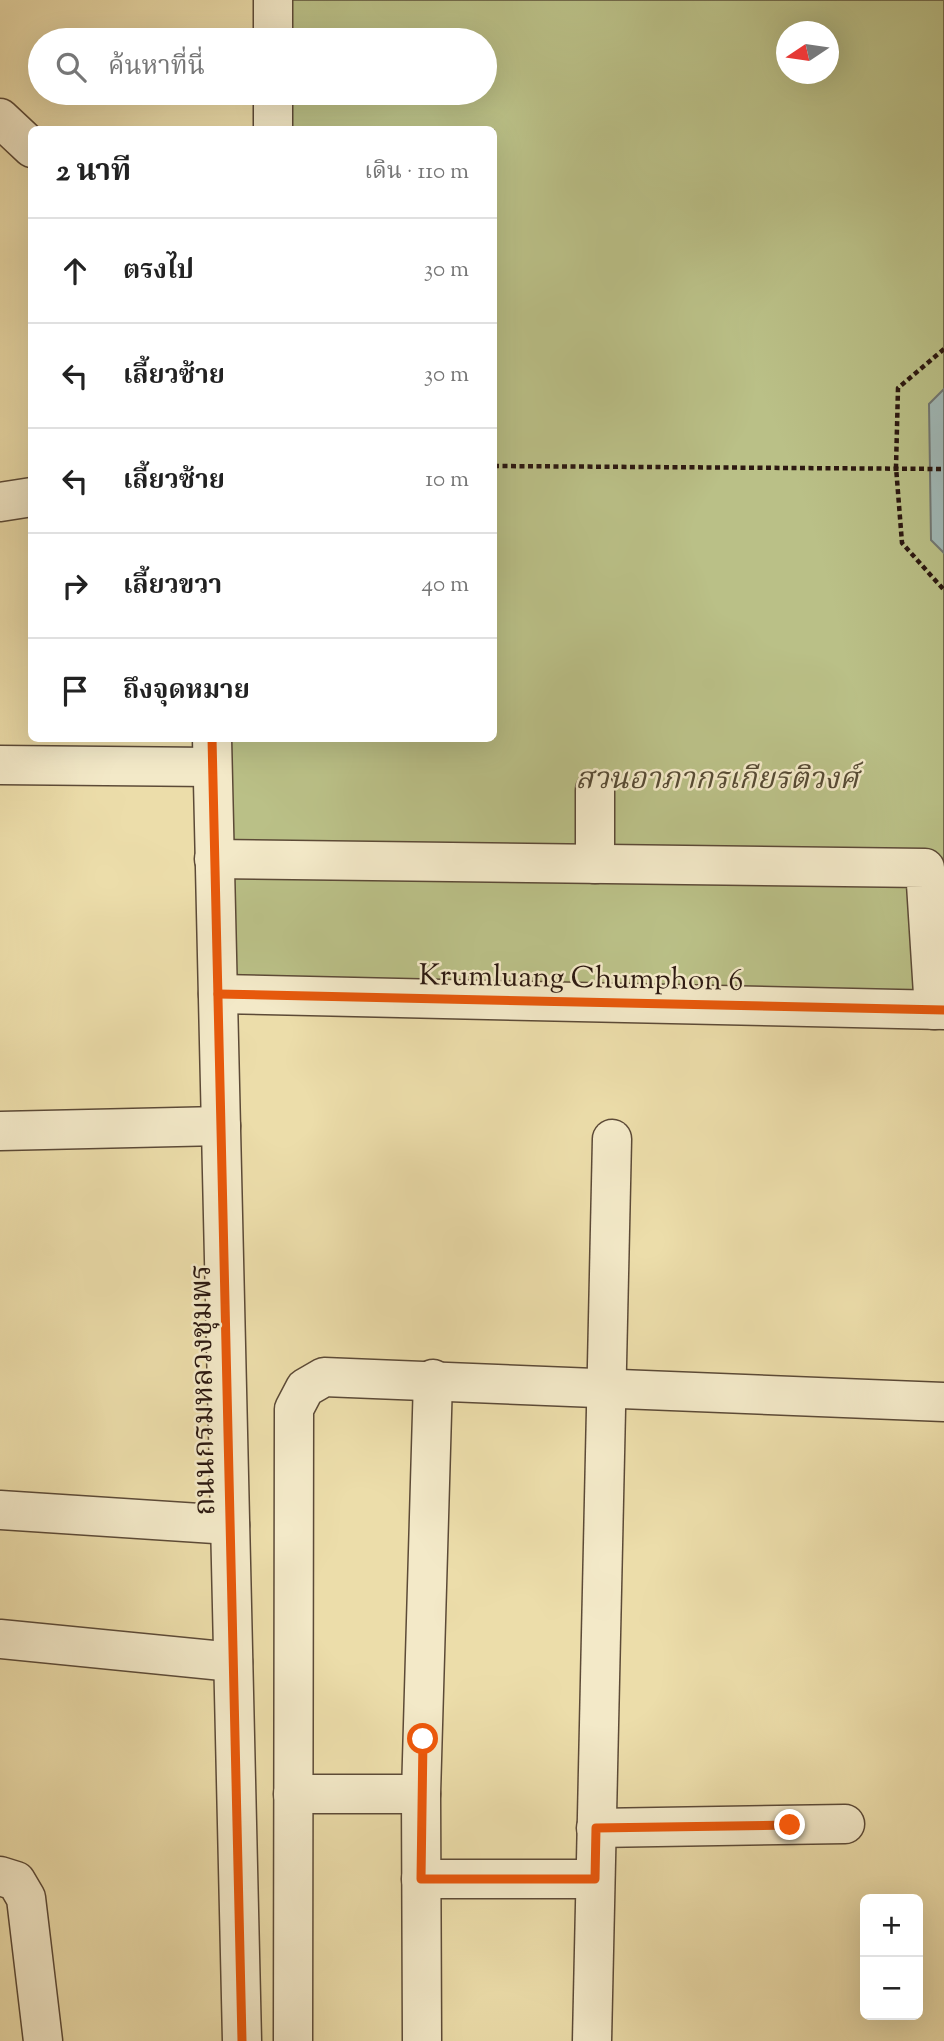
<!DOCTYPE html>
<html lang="th">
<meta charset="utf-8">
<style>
body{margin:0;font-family:"Sorts Mill Goudy","Noto Serif Thai",serif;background:#f6f6f6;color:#222}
.controls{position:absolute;right:21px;bottom:21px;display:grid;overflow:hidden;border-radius:10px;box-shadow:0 7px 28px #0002}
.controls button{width:63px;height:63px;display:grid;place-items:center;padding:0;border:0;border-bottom:2px solid #e0e0e0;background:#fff;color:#222;font:35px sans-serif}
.compass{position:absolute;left:776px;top:21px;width:63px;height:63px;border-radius:50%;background:#fff;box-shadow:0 7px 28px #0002;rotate:257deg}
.stop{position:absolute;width:21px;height:21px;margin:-16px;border:5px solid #ea580c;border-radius:50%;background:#fff}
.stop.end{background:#ea580c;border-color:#fff;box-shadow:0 2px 7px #0008}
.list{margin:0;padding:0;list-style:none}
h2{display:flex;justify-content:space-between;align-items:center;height:91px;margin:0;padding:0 28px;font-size:30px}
h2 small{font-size:23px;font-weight:400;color:#767676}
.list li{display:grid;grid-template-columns:46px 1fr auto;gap:21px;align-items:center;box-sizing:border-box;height:105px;padding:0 28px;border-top:2px solid #e0e0e0}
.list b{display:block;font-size:26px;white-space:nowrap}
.list em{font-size:23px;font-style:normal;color:#767676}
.icon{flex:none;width:38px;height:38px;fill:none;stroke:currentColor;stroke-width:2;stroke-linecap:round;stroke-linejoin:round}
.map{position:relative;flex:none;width:944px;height:2041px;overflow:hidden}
.search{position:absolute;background:#fff;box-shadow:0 7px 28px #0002;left:28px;top:28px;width:469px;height:77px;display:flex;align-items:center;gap:18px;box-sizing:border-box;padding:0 24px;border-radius:38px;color:#767676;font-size:26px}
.panel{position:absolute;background:#fff;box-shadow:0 7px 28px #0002;left:28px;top:126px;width:469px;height:616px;border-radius:10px}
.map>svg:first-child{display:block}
.green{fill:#bac087;stroke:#736c4c;stroke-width:2;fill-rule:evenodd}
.water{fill:#a0b8b6;stroke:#727874;stroke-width:2}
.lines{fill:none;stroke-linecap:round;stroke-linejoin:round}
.minor-casing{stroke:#5c4a37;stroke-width:41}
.path{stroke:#2c1911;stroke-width:4.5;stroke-dasharray:5 3.5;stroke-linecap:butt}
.minor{stroke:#f3e9c8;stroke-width:38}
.cycleway-casing{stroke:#f3e9c8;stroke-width:13}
.cycleway{stroke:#e8590c;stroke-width:9}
.route{stroke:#ea580c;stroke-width:9}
.labels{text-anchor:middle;stroke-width:5;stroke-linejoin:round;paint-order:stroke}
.park-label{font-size:30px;font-style:italic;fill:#574b34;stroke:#f3e9c8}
.street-label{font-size:30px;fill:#2c1911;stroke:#f3e9c8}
</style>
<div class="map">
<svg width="944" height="2041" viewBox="0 0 944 2041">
<rect width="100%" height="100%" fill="#ecddaa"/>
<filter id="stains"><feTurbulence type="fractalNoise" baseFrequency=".00286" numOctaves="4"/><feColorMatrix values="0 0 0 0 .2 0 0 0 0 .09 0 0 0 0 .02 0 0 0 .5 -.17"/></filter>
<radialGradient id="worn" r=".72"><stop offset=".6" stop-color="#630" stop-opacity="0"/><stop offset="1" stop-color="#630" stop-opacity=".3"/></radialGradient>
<path class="green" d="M277,0H944V1010L218,994L212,739L494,738V130L275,129V93H485V40H276ZM786,32H828V74H786Z"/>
<path class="water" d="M944,389V553L931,540L929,404Z"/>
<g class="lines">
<defs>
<g id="minor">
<path d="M273,40V0"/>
<path d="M0,118L32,148"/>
<path d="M273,130V93"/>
<path d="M0,502L32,497"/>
<path d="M212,738L242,2041"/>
<path d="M0,765L212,767"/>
<path d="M595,790V864"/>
<path d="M214,859L925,868L934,1010"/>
<path d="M218,994L944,1010"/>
<path d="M0,1131L221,1126"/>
<path d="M0,1510L230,1525"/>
<path d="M0,1639L233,1662"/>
<path d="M293,1794H421"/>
<path d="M596,1828L845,1824"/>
<path d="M0,1876L16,1881L26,1898L43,2041"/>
<path d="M421,1879H595"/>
<path d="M293,2041L294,1409L305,1388L324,1377L944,1402"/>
<path d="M422,2041L421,1794L433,1379"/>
<path d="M592,2041L612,1139"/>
</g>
</defs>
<use href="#minor" class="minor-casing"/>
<g class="path">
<path d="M944,349L898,388L896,467L902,543L944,590"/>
<path d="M494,466L944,469"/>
</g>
<use href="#minor" class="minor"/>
<defs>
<g id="cycleway">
<path d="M212,738L242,2041"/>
<path d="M218,994L944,1010"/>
</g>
</defs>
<use href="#cycleway" class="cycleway-casing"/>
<use href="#cycleway" class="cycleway"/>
</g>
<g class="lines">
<path class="route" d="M423,1739L421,1879H595L596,1828L790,1825"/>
</g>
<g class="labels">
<g class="park-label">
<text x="717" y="788">สวนอาภากรเกียรติวงศ์</text>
</g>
<g class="street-label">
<text transform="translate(581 977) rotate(1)" y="10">Krumluang Chumphon 6</text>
<text transform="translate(202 1390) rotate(-91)" y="10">ถนนกรมหลวงชุมพร</text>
</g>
</g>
<rect width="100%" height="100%" filter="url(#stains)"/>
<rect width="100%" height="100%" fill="url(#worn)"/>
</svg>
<div class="controls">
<button>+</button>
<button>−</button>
</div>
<svg class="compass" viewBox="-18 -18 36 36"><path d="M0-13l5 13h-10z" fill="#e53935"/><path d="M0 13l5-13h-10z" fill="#767676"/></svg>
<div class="stop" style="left:423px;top:1739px"></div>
<div class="stop end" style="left:790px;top:1825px"></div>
<div class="search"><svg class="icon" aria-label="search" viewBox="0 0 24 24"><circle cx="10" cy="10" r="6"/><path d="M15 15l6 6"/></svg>ค้นหาที่นี่</div>
<section class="panel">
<h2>2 นาที<small>เดิน · 110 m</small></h2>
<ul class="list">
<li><svg class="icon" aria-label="ahead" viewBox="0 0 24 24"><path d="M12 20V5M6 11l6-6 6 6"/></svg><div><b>ตรงไป</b></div><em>30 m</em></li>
<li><svg class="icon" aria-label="left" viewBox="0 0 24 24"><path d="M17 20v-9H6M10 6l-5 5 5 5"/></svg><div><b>เลี้ยวซ้าย</b></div><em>30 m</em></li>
<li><svg class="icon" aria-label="left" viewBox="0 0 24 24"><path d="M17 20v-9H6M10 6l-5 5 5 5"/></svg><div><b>เลี้ยวซ้าย</b></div><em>10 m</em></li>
<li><svg class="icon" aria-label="right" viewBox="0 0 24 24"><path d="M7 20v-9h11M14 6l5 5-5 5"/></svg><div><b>เลี้ยวขวา</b></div><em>40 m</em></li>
<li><svg class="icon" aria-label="arrive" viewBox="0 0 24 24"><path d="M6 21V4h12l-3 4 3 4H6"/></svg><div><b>ถึงจุดหมาย</b></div></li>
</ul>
</section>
</div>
